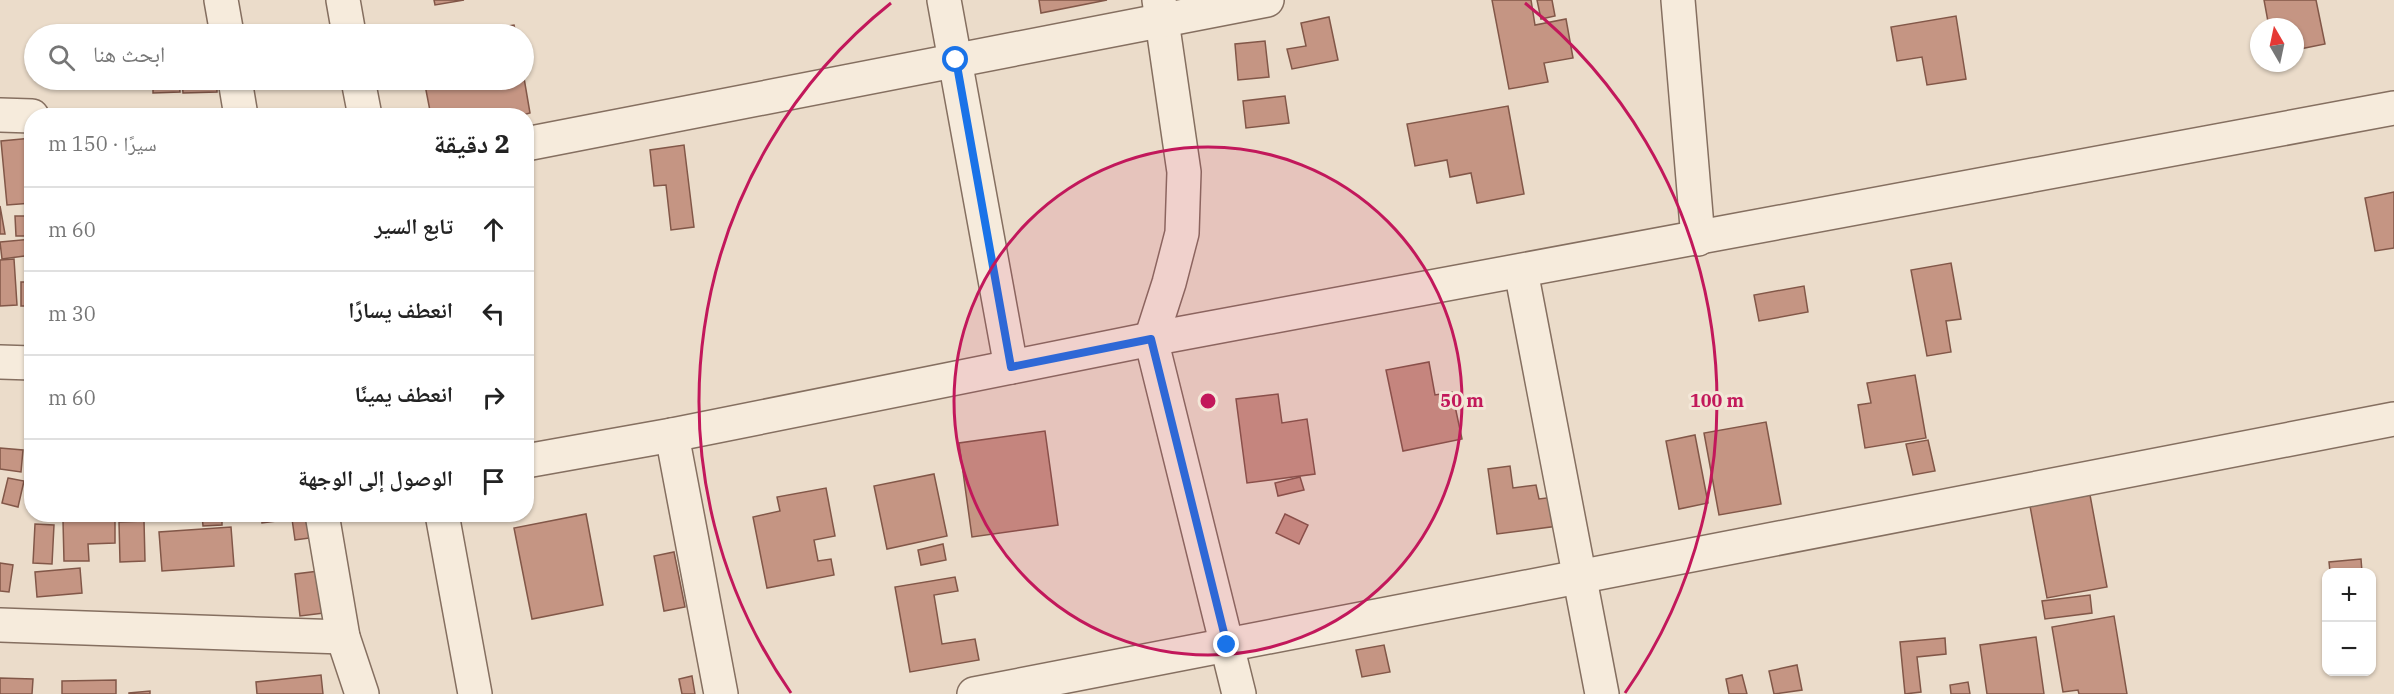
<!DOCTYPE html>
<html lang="ar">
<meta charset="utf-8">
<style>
body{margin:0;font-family:"IBM Plex Serif","Noto Naskh Arabic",serif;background:#f2f2f2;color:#222;direction:rtl}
.controls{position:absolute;right:18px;bottom:18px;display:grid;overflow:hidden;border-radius:12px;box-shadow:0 2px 4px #0004}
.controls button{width:54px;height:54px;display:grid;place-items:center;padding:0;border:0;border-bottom:2px solid #e0e0e0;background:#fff;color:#222;font:30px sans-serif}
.compass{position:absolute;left:2250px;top:18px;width:54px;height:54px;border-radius:50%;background:#fff;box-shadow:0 2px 4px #0004;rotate:351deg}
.stop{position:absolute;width:18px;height:18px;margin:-14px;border:4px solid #1a73e8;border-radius:50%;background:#fff}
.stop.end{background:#1a73e8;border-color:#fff;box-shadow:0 2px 6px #0008}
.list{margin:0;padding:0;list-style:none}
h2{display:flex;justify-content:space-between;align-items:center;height:78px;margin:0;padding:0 24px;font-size:26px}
h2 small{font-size:20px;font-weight:400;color:#767676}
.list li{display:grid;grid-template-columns:39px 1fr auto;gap:18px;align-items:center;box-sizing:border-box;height:84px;padding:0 24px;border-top:2px solid #e0e0e0}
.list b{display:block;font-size:22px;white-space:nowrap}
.list em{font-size:20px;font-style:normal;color:#767676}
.icon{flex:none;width:33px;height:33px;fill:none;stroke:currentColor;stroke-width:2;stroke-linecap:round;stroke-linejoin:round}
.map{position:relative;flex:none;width:2394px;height:694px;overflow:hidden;direction:ltr}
.search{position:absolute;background:#fff;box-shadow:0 2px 4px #0004;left:24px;top:24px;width:510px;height:66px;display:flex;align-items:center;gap:15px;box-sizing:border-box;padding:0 21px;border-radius:33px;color:#767676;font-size:22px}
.panel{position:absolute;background:#fff;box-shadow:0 2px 4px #0004;left:24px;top:108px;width:510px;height:414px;border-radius:24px;direction:rtl}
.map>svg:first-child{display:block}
.building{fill:#c59583;stroke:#825748;stroke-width:1.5}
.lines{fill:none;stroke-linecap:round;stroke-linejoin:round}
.minor-casing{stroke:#856f60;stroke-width:36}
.tertiary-casing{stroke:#856f60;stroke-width:36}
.minor{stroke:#f6ebdc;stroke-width:33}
.tertiary{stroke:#f6ebdc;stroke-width:33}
.route{stroke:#1a73e8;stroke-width:8}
.ring{fill:none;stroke:#c2185b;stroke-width:3}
.centre{fill:#c2185b;stroke:#f3e7d8;stroke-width:3}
.ring-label{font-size:18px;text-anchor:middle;font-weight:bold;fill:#c2185b;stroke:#f3e7d8;stroke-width:6;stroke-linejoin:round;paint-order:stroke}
</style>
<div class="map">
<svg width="2394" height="694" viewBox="0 0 2394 694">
<rect width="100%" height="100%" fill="#ebdcca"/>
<g class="building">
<path d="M434,0H464L435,5Z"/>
<path d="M1039,0H1107L1041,13Z"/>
<path d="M1492,0H1531L1535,25L1566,19L1573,58L1544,63L1548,82L1509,89Z"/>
<path d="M1537,0H1552L1555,16L1541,19Z"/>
<path d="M2264,0H2316L2325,44L2295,50V27H2269Z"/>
<path d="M1956,16L1966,79L1927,85L1922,57L1897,61L1891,27Z"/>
<path d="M1329,17L1338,60L1292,69L1287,49L1306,46L1301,23Z"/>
<path d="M514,25L516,34H459Z"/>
<path d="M1265,41L1269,77L1238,80L1235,44Z"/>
<path d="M524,78L530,113L519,116H431L424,80H524Z"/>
<path d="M153,80H179L180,92L153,93Z"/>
<path d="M182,80H217V92L183,93Z"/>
<path d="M1285,96L1289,123L1246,128L1243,101Z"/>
<path d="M1508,106L1524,194L1477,203L1471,173L1450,177L1447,160L1415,166L1407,124Z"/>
<path d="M32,138V203L7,205L1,141Z"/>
<path d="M684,145L694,227L671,230L666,185L654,186L650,150Z"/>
<path d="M2394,192V248L2375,251L2365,198Z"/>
<path d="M0,206L5,234H0Z"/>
<path d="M15,216H32V236H16Z"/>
<path d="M32,239V255L2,259L0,242Z"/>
<path d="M14,259L17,305L0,306V260Z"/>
<path d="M1951,263L1961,319L1946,321L1951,352L1927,356L1911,270Z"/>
<rect x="21" y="282" width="11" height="24"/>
<path d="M1804,286L1808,312L1759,321L1754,295Z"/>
<path d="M1429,362L1435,395L1452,392L1462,439L1403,451L1386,370Z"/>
<path d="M1915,375L1926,438L1865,448L1858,405L1871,403L1867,383Z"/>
<path d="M1278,394L1282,423L1307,419L1315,474L1247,483L1236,399Z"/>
<path d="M1766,422L1781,504L1719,515L1704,433Z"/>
<path d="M1045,431L1058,525L972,537L959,443Z"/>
<path d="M1695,435L1708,503L1679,509L1666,441Z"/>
<path d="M1928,440L1935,471L1913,475L1906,444Z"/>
<path d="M0,448L23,450L21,472L0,469Z"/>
<path d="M1510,466L1513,488L1536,485L1539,499L1554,497L1558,526L1497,534L1488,469Z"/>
<path d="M934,474L947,536L887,549L874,486Z"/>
<path d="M1300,477L1304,490L1278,496L1275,483Z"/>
<path d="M8,478L24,481L18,507L2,503Z"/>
<path d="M826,488L835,536L814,540L818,561L831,559L834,575L767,588L753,517L780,511L777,497Z"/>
<path d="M2090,495L2107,587L2047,598L2030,506Z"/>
<path d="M105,514H133L132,519L105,517Z"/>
<path d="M202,514H222V525L203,526Z"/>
<path d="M261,514H322L324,536L295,540L292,519L262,523Z"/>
<path d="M586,514L603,605L532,619L514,528Z"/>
<path d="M1285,514L1308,525L1299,544L1276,533Z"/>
<path d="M115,519V543L88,544L89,561H64L63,521Z"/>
<path d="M144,521L145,561L120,562L119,522Z"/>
<path d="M35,524L54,525L52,564L33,563Z"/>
<path d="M231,527L234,566L162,571L159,532Z"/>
<path d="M943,544L946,560L921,565L918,550Z"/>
<path d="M674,552L685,607L664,611L654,556Z"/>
<path d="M2361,559L2362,572H2330L2329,562Z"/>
<path d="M0,563L13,565L9,592L0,591Z"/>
<path d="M80,568L82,593L37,597L35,572Z"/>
<path d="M335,569L340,611L300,616L295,574Z"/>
<path d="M955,577L958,591L934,595L942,644L975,639L979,660L910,672L895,587Z"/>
<path d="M2090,595L2092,613L2045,619L2042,601Z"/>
<path d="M2114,616L2127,694H2079L2078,690L2063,692L2052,627Z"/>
<path d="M2036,637L2044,694H1987L1980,645Z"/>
<path d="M1945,638L1946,654L1917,657L1921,692L1905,694L1900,642Z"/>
<path d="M1384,645L1390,672L1362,677L1356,650Z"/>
<path d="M1797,665L1802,690L1774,694L1769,671Z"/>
<path d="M321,675L323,694H257L256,682Z"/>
<path d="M1742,675L1747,694H1729L1726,679Z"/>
<path d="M692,676L695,694H682L679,679Z"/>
<path d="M0,678L33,679L32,694H0Z"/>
<path d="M116,680V694H62V681Z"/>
<path d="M1968,682L1970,694H1951L1950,685Z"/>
<path d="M150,691V694H129V693Z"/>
</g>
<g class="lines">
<defs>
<g id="minor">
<path d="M221,0L227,34"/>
<path d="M944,0L1011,367"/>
<path d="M1159,0L1184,172L1182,233L1169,283L1151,339L1239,694"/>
<path d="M1678,0L1698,239"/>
<path d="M235,80L241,116"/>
<path d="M0,115L32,116"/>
<path d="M526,144L1267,0"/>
<path d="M1521,271L1602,694"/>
<path d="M0,362L32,363"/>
<path d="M672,435L721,694"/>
<path d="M526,461L672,435L1151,339L2394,108"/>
<path d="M322,514L343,637L362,694"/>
<path d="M0,625L343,637"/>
<path d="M974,694L2394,419"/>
</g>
<g id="tertiary">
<path d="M343,0L349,34"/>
<path d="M358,80L365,116"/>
<path d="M442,514L475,694"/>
</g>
</defs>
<use href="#minor" class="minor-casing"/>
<use href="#tertiary" class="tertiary-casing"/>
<use href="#minor" class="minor"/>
<use href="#tertiary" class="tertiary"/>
</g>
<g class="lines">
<path class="route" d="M956,60L1011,367L1151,339L1227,645"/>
</g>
<circle cx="1208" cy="401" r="254" fill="#c2185b" fill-opacity=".12"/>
<g class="ring">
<circle cx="1208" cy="401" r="254"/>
<path d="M791 693A509 509 0 0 1 891 3M1525 3A509 509 0 0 1 1625 693"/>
</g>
<circle cx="1208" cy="401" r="9" class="centre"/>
<g class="ring-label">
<text x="1462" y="407">50 m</text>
<text x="1717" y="407">100 m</text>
</g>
</svg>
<div class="controls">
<button>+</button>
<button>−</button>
</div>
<svg class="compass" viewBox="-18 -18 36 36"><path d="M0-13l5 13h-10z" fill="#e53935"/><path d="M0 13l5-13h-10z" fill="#767676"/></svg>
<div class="stop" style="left:956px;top:60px"></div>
<div class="stop end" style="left:1227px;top:645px"></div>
<div class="search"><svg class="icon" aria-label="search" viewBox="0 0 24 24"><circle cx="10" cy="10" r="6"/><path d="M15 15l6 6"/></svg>ابحث هنا</div>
<section class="panel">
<h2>2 دقيقة<small>سيرًا · 150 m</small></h2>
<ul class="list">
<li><svg class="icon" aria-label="ahead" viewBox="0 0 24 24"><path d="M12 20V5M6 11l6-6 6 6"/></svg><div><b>تابع السير</b></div><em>60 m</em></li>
<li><svg class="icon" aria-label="left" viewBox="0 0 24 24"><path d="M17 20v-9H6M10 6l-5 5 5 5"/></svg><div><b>انعطف يسارًا</b></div><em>30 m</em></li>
<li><svg class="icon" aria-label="right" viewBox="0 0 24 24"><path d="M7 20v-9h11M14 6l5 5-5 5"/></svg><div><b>انعطف يمينًا</b></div><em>60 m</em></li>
<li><svg class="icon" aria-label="arrive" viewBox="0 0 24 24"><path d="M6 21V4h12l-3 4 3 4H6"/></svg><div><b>الوصول إلى الوجهة</b></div></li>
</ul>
</section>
</div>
